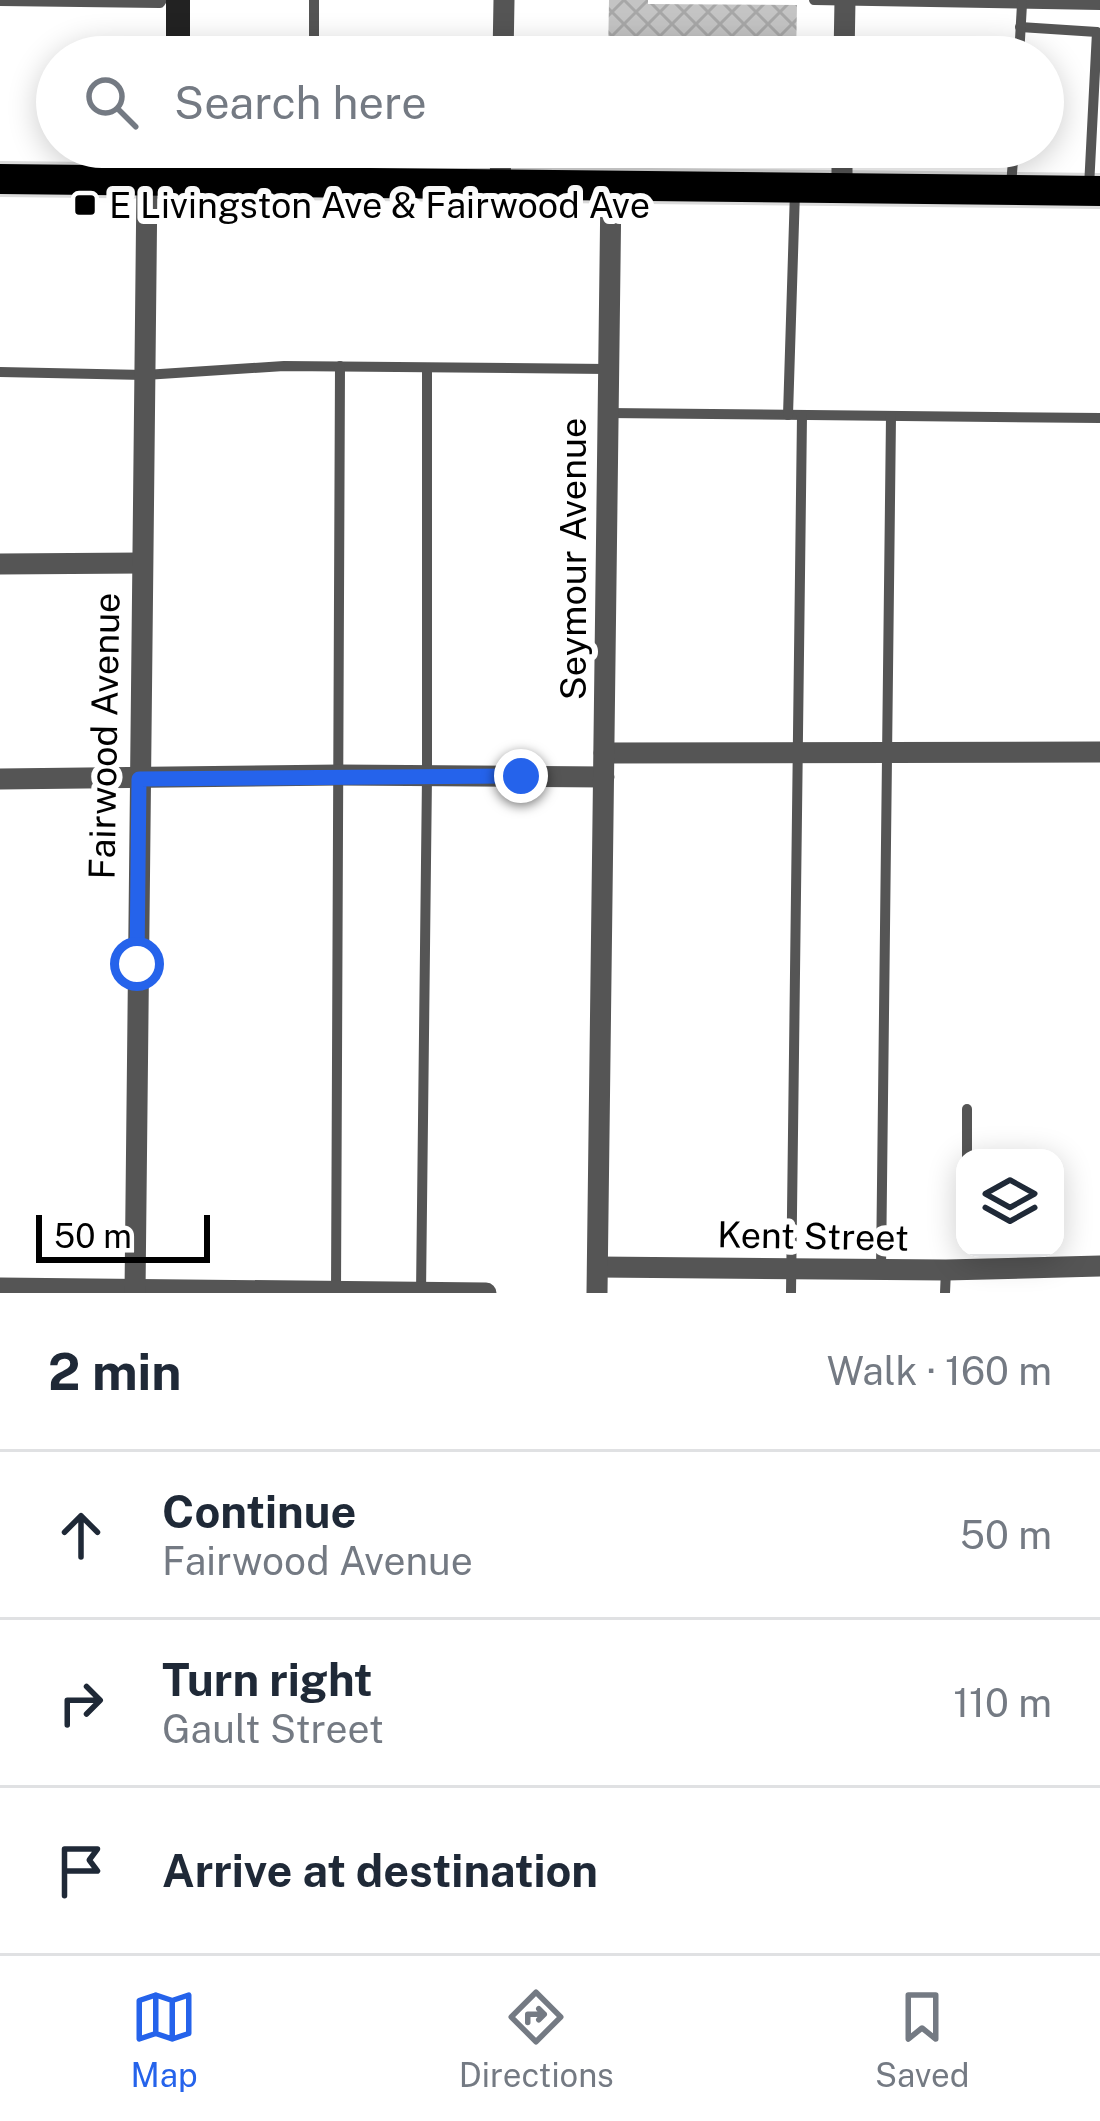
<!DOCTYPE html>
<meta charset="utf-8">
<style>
body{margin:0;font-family:"Public Sans",sans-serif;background:#f6f6f7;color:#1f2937}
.controls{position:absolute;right:36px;bottom:36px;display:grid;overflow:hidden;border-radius:24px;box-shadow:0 6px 30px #0003}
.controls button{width:108px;height:108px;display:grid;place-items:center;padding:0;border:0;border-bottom:3px solid #e0e1e3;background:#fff;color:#1f2937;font:60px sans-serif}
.scale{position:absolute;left:36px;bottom:30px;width:174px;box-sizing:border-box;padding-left:12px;border:6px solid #000;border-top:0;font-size:33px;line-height:42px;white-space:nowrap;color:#000;-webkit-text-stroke:9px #fff;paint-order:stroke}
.stop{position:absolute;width:36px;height:36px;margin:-27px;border:9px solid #2563eb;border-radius:50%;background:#fff}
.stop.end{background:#2563eb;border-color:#fff;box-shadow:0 3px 12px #0008}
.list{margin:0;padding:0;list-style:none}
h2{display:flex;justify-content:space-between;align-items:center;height:156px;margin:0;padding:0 48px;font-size:51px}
h2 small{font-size:39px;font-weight:400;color:#747a83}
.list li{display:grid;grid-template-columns:78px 1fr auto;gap:36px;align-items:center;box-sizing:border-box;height:168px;padding:0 48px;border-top:3px solid #e0e1e3}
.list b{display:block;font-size:45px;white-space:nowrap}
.list p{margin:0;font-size:39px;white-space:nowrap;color:#747a83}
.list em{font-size:39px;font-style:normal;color:#747a83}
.icon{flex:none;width:66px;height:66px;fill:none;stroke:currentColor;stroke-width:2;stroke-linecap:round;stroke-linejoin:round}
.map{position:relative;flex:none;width:1100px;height:1293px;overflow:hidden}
.search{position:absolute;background:#fff;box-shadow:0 6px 30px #0003;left:36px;right:36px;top:36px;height:132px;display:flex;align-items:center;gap:30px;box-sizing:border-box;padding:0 42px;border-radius:66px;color:#747a83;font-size:45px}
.sheet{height:660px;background:#fff}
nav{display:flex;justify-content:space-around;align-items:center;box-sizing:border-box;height:168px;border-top:3px solid #e0e1e3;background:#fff;font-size:33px;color:#747a83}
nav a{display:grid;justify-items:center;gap:6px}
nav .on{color:#2563eb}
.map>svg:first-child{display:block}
.building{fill:url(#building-cross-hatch)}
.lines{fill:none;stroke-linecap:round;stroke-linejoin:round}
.primary-casing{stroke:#dbdbdb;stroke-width:36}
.lane{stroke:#555;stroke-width:10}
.street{stroke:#555;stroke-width:21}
.secondary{stroke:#222;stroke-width:24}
.primary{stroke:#000;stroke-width:30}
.route{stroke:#2563eb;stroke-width:15}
.poi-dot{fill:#000;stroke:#fff;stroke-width:4.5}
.labels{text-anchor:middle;stroke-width:12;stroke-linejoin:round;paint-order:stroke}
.poi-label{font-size:36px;fill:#000;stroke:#fff;text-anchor:start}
.street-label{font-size:36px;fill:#000;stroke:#fff}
</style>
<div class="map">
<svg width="1100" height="1293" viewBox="0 0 1100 1293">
<defs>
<pattern id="building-cross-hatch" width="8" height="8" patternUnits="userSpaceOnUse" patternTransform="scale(3)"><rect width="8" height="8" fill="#c4c4c4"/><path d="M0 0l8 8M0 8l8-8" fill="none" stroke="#a7a7a7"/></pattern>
</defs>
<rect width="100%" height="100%" fill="#fff"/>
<g class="building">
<path d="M609,0H648V4L797,5L796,57H608Z"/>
<path d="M579,36L598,37V57H579Z"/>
<rect x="572" y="147" width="34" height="5"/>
</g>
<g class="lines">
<defs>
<path id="primary" d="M0,179L1100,191"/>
</defs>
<use href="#primary" class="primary-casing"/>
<g class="lane">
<path d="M814,0L1100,5"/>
<path d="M0,1L160,3L162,0"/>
<path d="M1020,27L1097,32L1089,187"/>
<path d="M314,57V0"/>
<path d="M1019,57L1022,4"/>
<path d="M313,147L314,180"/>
<path d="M1011,186L1014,147"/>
<path d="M0,372L145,375L284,366L608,369"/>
<path d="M607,413L1100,418"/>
<path d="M788,415L795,191"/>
<path d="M967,1158V1109"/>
<path d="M881,1270L891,416"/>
<path d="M336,1293L340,366"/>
<path d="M421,1293L427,776V368"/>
<path d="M791,1293L802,415"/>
<path d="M945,1293L946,1270"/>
</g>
<g class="street">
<path d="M503,57L504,0"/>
<path d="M844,57L845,0"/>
<path d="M500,185L501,147"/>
<path d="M842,189V147"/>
<path d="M0,564L142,563"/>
<path d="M604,753L1100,752"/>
<path d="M0,779L340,775L604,777"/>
<path d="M598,1267L946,1270L1100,1266"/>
<path d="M0,1288L486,1293"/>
<path d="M135,1293L147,180"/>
<path d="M597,1293L611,186"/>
</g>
<g class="secondary">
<path d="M178,57V0"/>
<path d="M177,181L178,147"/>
</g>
<use href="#primary" class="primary"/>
</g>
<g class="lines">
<path class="route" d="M137,964L139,779L521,776"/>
</g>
<rect class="poi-dot" x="73" y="193" width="24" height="24" rx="6"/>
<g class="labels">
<g class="poi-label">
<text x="109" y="218">E Livingston Ave &amp; Fairwood Ave</text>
</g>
<g class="street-label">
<text transform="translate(573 559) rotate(-90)" y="13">Seymour Avenue</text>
<text transform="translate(104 736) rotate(-89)" y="13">Fairwood Avenue</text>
<text transform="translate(813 1236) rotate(1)" y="13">Kent Street</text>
</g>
</g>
</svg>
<div class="controls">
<button><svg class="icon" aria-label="layers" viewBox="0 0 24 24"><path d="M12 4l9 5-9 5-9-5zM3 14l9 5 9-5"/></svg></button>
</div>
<div class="scale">50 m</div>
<div class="stop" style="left:137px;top:964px"></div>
<div class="stop end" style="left:521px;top:776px"></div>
<div class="search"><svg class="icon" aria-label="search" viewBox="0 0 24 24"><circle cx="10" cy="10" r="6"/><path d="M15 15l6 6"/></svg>Search here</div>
</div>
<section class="sheet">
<h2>2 min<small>Walk · 160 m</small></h2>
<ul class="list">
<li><svg class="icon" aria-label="ahead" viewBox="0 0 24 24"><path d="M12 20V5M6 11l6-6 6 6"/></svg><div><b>Continue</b><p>Fairwood Avenue</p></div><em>50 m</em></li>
<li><svg class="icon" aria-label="right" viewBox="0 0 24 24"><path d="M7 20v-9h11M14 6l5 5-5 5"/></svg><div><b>Turn right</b><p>Gault Street</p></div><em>110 m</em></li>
<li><svg class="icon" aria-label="arrive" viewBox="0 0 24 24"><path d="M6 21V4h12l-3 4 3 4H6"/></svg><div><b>Arrive at destination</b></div></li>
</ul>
</section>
<nav>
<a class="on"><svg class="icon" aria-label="map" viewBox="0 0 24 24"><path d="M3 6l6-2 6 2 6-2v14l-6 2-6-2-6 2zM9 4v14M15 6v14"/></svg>Map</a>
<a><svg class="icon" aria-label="directions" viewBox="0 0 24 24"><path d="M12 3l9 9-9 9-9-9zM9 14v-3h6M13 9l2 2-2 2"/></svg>Directions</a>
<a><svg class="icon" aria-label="saved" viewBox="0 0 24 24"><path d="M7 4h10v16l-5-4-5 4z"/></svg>Saved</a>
</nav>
